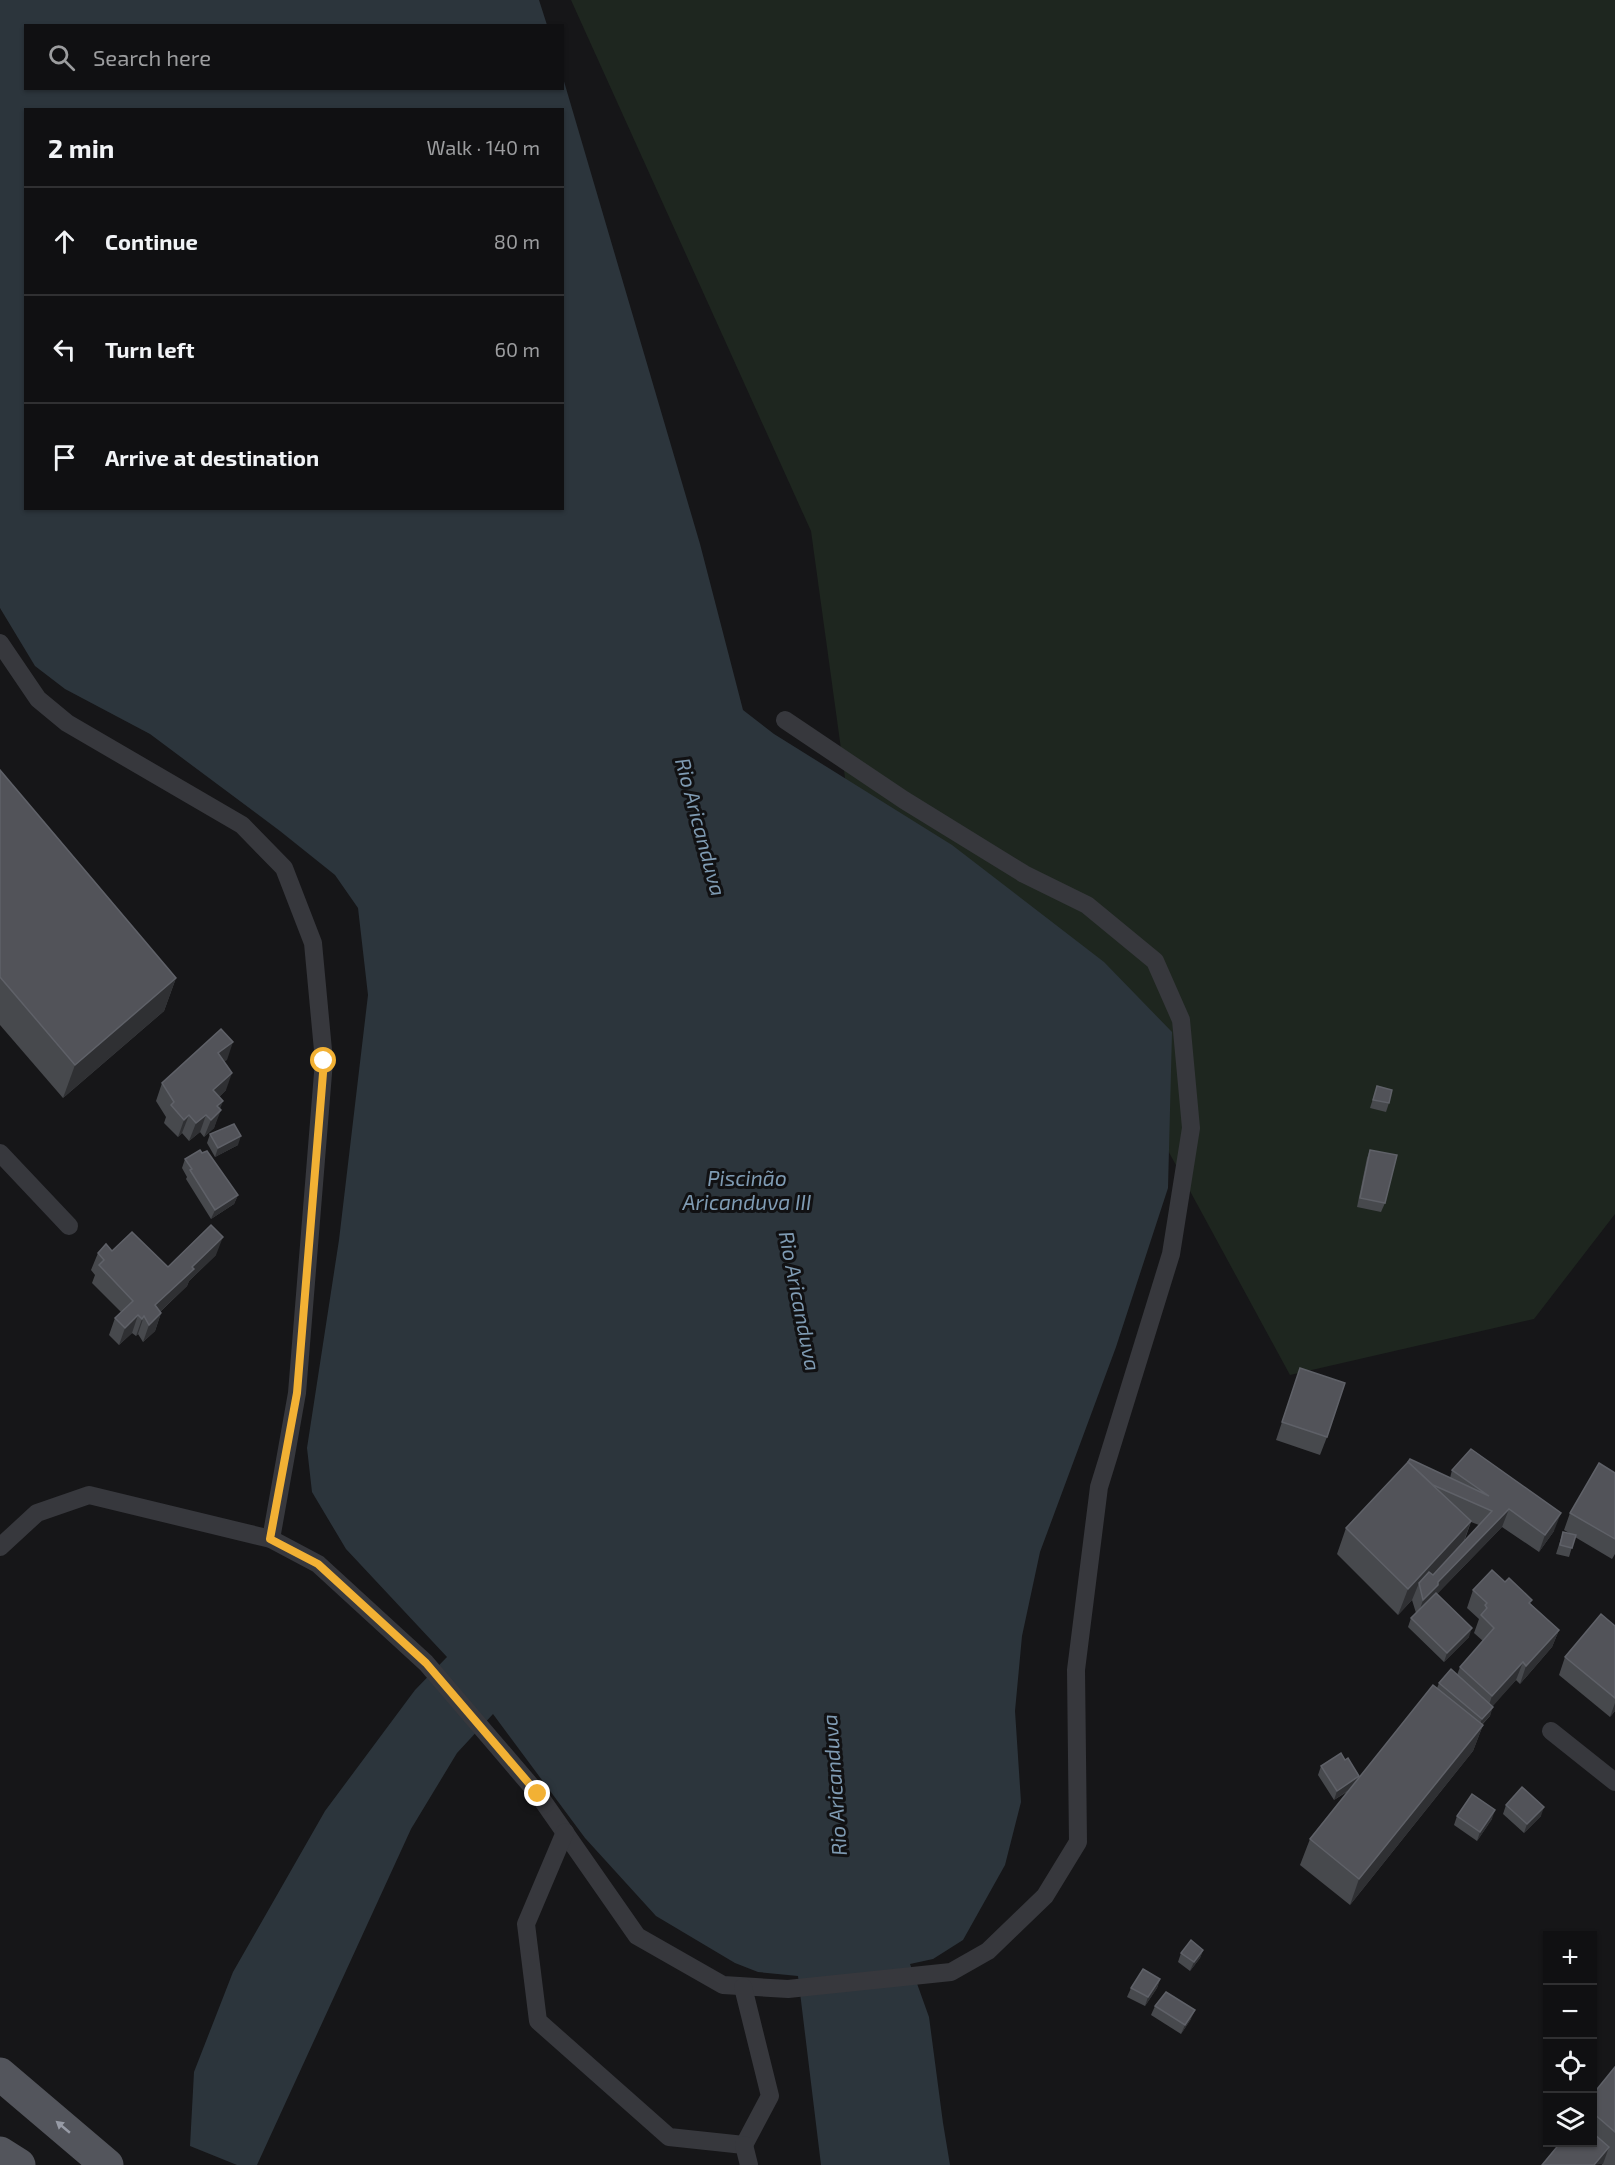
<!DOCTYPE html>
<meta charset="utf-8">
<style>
body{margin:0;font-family:"Exo 2",sans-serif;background:#19191b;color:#f1f3f6}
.controls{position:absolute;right:18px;bottom:18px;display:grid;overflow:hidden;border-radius:0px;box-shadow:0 2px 4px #0004}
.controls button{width:54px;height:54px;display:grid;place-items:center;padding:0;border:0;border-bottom:2px solid #303032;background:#101012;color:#f1f3f6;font:30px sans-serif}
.stop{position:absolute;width:18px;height:18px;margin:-14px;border:4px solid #f2b134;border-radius:50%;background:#fff}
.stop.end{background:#f2b134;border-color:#fff;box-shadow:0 2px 6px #0008}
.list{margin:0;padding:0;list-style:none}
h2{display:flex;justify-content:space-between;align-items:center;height:78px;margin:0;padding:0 24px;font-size:26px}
h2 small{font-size:20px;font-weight:400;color:#9c9d9f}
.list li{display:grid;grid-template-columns:39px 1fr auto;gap:18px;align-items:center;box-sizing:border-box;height:108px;padding:0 24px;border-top:2px solid #303032}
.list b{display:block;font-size:22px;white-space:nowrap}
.list em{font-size:20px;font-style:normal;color:#9c9d9f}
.icon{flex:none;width:33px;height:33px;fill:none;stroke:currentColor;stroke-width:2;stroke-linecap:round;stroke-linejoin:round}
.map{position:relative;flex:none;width:1615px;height:2165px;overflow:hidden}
.search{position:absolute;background:#101012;box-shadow:0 2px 4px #0004;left:24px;top:24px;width:540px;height:66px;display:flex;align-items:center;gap:15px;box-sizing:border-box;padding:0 21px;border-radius:0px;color:#9c9d9f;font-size:22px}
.panel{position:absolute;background:#101012;box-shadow:0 2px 4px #0004;left:24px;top:108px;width:540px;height:402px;border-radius:0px}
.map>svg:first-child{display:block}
.green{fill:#1e261f}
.water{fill:#2c353c;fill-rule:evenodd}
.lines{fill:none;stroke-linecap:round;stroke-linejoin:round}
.service{stroke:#37383d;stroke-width:18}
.primary{stroke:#53555c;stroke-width:33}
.wall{fill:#47494d;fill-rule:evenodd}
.shaded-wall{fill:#2f3033}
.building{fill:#525359;stroke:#5f6168;stroke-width:1.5}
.oneway{fill:#979ba6}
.route{stroke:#f2b134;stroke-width:8}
.labels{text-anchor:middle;stroke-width:6;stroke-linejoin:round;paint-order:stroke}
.water-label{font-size:21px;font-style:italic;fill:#7f9bb3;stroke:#111113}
</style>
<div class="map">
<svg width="1615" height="2165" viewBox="0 0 1615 2165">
<rect width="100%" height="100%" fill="#161618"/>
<path class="green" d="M571,0H1615V1214L1534,1319L1290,1375L1159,1134L884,1061L811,531Z"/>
<path class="water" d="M0,0H539L547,25L26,26V88H562L563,78L700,544L743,710L774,734L952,845L1104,962L1172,1032L1168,1188L1116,1347L1040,1552L1022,1636L1015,1711L1021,1802L1005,1865L963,1940L933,1959L910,1964L929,2017L943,2123L950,2165H821L798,1976L758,1972L735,1963L656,1916L585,1838L493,1714L457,1753L411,1829L257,2165H237L190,2146L194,2072L233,1972L325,1811L415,1690L447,1657L346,1549L312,1492L307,1448L339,1240L368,995L358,908L335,875L280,831L150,734L65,689L35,666L0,608ZM26,110H562V508H26Z"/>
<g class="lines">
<g class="service">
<path d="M0,643L38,699L67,723L242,825L284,868L313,943L324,1061L297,1393L271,1539"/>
<path d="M0,1153L69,1226"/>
<path d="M0,1547L37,1513L89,1495L271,1539L318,1564L426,1663L538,1794L637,1936L723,1985L788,1989L951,1972L988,1951L1045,1896L1078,1842L1076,1670L1099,1487L1171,1254L1191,1128L1181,1020L1155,961L1087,905L1024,874L904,800L785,720"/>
<path d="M1551,1731L1615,1782"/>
<path d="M565,1832L526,1924L538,2021L669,2137L744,2145L770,2096L743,1987"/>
<path d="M744,2145L749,2165"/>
</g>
<g class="primary">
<path d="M0,2074L107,2165"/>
<path d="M0,2153L19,2165"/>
</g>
</g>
<g class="wall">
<path d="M0,770L176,978L164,1011L63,1098L0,1025Z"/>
<path d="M227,1060L224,1061L226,1090L219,1097L220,1109L214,1128L204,1137L200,1132L189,1141L182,1133L178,1137L164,1123L166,1117L156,1101L162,1083Z"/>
<path d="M1377,1086L1389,1103L1386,1112L1370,1108Z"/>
<path d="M210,1134L238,1145L215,1157L207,1143Z"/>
<path d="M1370,1150L1385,1203L1381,1212L1357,1207L1367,1158Z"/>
<path d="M202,1153L238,1195L234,1204L211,1219L186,1179L187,1177L182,1168L185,1159Z"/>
<path d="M112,1251L168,1267L216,1255L189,1281L187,1286L160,1312L161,1313L155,1331L143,1342L138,1334L136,1336L132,1333L119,1345L109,1335L115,1318L121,1312L92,1283L95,1275L91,1270L98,1253Z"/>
<path d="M1300,1368L1327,1437L1320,1455L1276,1440Z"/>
<path d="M1452,1470L1554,1531L1539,1552L1502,1527L1437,1594L1469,1637L1444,1662L1408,1627L1411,1618L1416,1613L1412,1600L1398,1615L1337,1554L1346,1528L1450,1478ZM1471,1522L1479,1525L1464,1542Z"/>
<path d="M1615,1473V1554L1612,1559L1575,1537L1569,1557L1556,1554L1563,1532L1569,1533L1564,1530L1570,1513Z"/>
<path d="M1505,1582L1530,1603L1559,1630L1552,1647L1520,1684L1516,1680L1492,1706L1490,1716L1482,1725H1483L1473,1751L1350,1905L1300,1865L1310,1839L1350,1790L1334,1800L1318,1775L1321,1766L1359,1778L1437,1688L1439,1683L1457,1675L1460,1667L1483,1641L1474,1633L1479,1619L1467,1608L1473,1590Z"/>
<path d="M1615,1626V1711L1610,1717L1559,1675L1565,1657Z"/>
<path d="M1506,1805L1541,1816L1524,1833L1503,1814Z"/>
<path d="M1457,1816L1492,1819L1477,1841L1454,1825Z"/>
<path d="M1203,1950L1200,1958L1190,1971L1178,1962L1181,1953Z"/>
<path d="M1160,1979L1157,1988L1145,2006L1127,1997L1131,1988Z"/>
<path d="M1155,2006L1191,2019L1181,2034L1151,2015Z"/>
<path d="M1615,2067V2165H1602L1593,2142V2113Z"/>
</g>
<g class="shaded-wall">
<path d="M176,978L164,1011L63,1098L75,1065Z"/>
<path d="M233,1042L227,1060L212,1070L218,1053Z"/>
<path d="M232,1073L226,1090L207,1108L213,1090Z"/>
<path d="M223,1101L219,1112L221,1110L214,1128L204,1137L211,1120L217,1106Z"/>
<path d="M189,1115L182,1133L178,1137L184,1120Z"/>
<path d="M206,1115L200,1132L189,1141L196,1123Z"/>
<path d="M241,1136L238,1145L215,1157L218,1148Z"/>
<path d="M238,1195L234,1204L211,1219L215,1210Z"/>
<path d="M223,1237L216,1255L189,1281L187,1286L149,1322L155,1305L192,1267Z"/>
<path d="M161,1313L155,1331L143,1342L149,1325Z"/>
<path d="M138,1315L132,1333L119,1345L125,1328Z"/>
<path d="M144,1316L138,1334L136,1336L142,1319Z"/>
<path d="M1509,1509L1502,1527L1434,1597L1417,1618L1423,1600L1438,1582Z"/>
<path d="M1561,1513L1554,1531L1539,1552L1545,1535Z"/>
<path d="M1471,1521L1462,1546L1421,1591L1419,1583L1412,1600L1398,1615L1408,1589Z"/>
<path d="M1472,1628L1469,1637L1444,1662L1447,1653Z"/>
<path d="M1559,1630L1552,1647L1520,1684L1526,1666Z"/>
<path d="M1523,1662L1516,1680L1486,1714L1492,1696Z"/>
<path d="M1615,1703V1711L1610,1717Z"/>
<path d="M1493,1707L1490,1716L1478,1728L1482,1719Z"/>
<path d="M1483,1725L1473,1751L1350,1905L1359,1879Z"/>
<path d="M1359,1776L1356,1785L1334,1800L1337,1791Z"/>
<path d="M1544,1807L1541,1816L1524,1833L1527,1824Z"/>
<path d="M1495,1810L1492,1819L1477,1841L1480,1832Z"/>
<path d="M1203,1950L1200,1958L1190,1971L1194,1962Z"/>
<path d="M1160,1979L1157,1988L1145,2006L1148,1997Z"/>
<path d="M1195,2010L1191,2019L1181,2034L1185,2025Z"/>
<path d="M1609,2147L1603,2164L1594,2165Z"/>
</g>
<g class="building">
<path d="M0,770L176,978L75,1065L0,977Z"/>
<path d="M221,1029L233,1042L218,1053L232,1073L213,1090L223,1101L217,1106L221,1110L211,1120L206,1115L196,1123L189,1115L184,1120L171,1105L174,1102L162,1083Z"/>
<path d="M1377,1086L1392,1090L1389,1103L1373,1100Z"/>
<path d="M234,1124L241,1136L218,1148L210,1134Z"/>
<path d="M200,1150L202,1153L207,1151L238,1195L215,1210L190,1170L192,1169L185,1159Z"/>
<path d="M1370,1150L1397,1155L1385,1203L1360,1198Z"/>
<path d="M211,1225L223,1237L192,1267L194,1269L155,1305L161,1313L149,1325L144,1316L142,1319L138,1315L125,1328L115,1318L133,1301L99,1265L104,1260L98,1253L106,1244L112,1251L132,1232L168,1267Z"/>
<path d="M1300,1368L1345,1383L1327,1437L1282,1422Z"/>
<path d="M1471,1449L1561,1513L1545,1535L1509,1509L1438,1582V1585L1423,1600L1419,1583L1429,1572L1433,1575L1492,1511L1433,1485L1408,1462L1410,1459L1489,1496L1452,1470Z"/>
<path d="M1408,1462L1471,1521L1408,1589L1346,1528Z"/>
<path d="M1599,1463L1615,1473V1539L1570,1513Z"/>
<path d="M1563,1532L1576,1535L1572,1548L1560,1545Z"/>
<path d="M1492,1570L1505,1582L1509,1578L1532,1600L1529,1603L1559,1630L1526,1666L1523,1662L1492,1696L1460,1667L1494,1628L1481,1615L1487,1608L1485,1605L1487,1603L1473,1590Z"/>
<path d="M1436,1593L1472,1628L1447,1653L1411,1618Z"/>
<path d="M1601,1614L1615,1626V1698L1565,1657Z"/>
<path d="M1451,1669L1493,1707L1482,1719L1439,1683Z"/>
<path d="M1433,1685L1483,1725L1359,1879L1310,1839Z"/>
<path d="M1341,1753L1345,1760L1348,1758L1359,1776L1337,1791L1321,1766Z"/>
<path d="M1522,1787L1544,1807L1527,1824L1506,1805Z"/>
<path d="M1472,1794L1495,1810L1480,1832L1457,1816Z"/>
<path d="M1191,1940L1203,1950L1194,1962L1181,1953Z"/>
<path d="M1143,1969L1160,1979L1148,1997L1131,1988Z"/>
<path d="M1166,1992L1195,2010L1185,2025L1155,2006Z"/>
<path d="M1615,2067V2132L1593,2113V2094Z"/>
<path d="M1593,2133L1609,2147L1594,2165H1542L1561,2142H1593Z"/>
</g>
<defs><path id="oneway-solid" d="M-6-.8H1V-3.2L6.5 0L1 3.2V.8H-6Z" transform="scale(1.5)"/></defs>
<use class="oneway" href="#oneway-solid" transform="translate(63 2127) rotate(-140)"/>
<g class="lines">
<path class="route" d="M324,1061L297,1393L270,1539L318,1564L426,1663L538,1794"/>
</g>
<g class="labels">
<g class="water-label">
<text transform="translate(700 827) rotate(75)" y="7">Rio Aricanduva</text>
<text x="747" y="1186">Piscinão<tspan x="747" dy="24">Aricanduva III</tspan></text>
<text transform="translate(799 1301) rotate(79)" y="7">Rio Aricanduva</text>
<text transform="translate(835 1785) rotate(-94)" y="7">Rio Aricanduva</text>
</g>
</g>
</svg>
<div class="controls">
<button>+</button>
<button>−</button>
<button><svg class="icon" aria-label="locate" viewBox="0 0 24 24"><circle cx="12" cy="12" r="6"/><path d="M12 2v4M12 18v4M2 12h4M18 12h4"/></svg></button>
<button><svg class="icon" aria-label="layers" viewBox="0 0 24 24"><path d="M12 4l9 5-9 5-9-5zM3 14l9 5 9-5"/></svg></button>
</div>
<div class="stop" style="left:324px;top:1061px"></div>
<div class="stop end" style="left:538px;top:1794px"></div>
<div class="search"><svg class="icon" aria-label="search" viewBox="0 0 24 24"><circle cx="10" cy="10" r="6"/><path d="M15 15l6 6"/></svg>Search here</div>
<section class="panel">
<h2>2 min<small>Walk · 140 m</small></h2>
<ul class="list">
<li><svg class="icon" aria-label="ahead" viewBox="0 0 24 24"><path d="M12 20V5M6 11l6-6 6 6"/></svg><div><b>Continue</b></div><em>80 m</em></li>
<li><svg class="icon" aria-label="left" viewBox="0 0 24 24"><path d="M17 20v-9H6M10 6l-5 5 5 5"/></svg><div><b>Turn left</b></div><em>60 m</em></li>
<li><svg class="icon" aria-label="arrive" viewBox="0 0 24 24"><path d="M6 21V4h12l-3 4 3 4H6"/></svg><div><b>Arrive at destination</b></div></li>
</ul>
</section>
</div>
